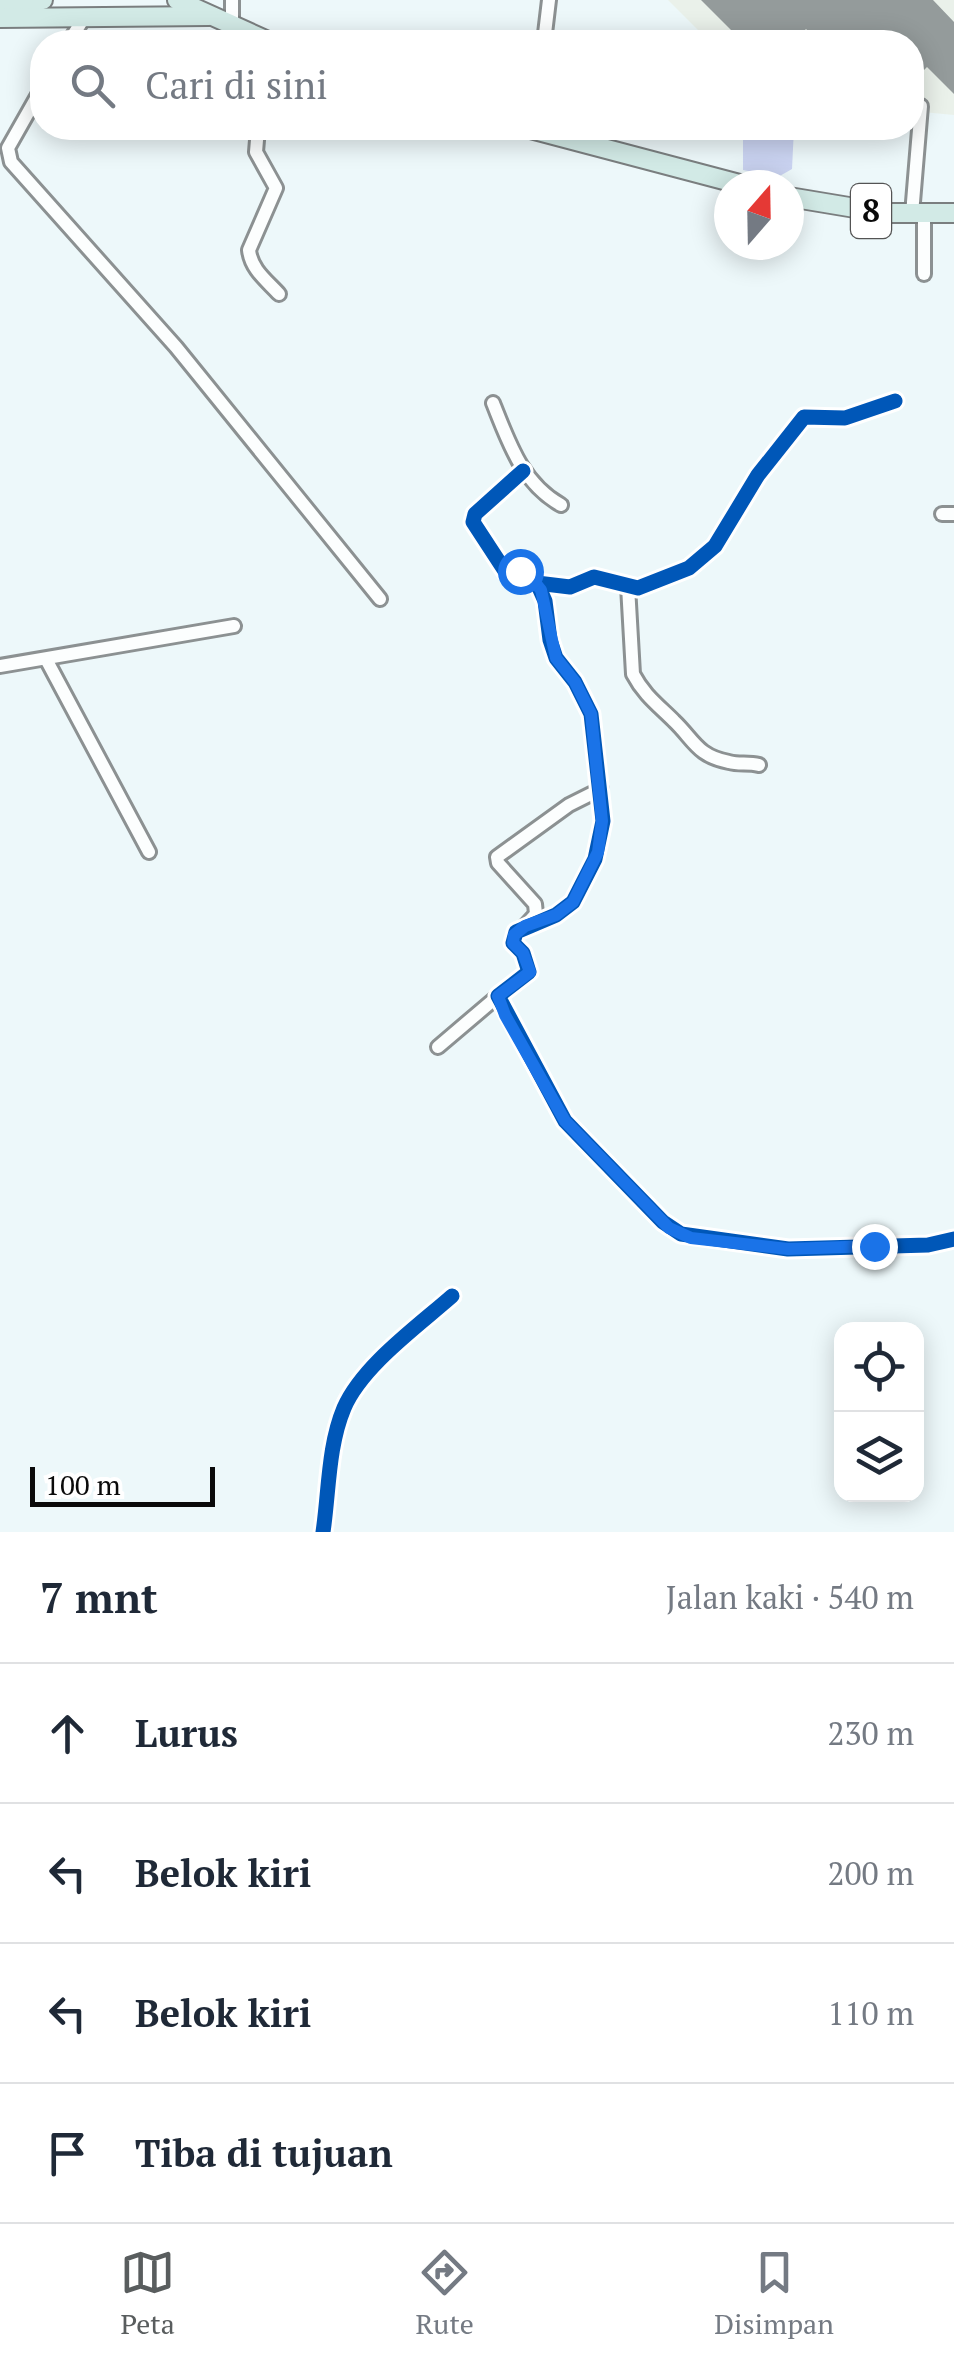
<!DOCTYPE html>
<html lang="id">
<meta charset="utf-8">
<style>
body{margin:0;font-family:"PT Serif",serif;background:#f6f6f7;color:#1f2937}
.controls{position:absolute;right:30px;bottom:30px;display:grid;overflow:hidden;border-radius:20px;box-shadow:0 5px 25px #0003}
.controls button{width:90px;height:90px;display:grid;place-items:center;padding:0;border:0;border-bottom:2px solid #e0e1e3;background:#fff;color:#1f2937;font:50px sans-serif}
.compass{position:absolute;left:714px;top:170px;width:90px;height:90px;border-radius:50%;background:#fff;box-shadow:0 5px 25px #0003;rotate:20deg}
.scale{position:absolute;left:30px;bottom:25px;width:185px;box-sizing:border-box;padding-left:10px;border:5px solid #0a0a0a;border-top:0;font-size:28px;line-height:35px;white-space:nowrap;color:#0a0a0a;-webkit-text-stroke:8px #fff;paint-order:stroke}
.stop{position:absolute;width:30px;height:30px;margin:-22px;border:8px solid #1a73e8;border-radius:50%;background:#fff}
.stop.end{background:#1a73e8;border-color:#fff;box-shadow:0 2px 10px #0008}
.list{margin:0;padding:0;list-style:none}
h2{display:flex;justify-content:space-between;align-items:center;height:130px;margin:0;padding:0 40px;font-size:42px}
h2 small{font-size:32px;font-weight:400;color:#747a83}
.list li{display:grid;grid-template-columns:65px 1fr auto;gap:30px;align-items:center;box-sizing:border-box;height:140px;padding:0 40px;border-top:2px solid #e0e1e3}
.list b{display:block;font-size:38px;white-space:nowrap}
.list em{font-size:32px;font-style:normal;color:#747a83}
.icon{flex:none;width:55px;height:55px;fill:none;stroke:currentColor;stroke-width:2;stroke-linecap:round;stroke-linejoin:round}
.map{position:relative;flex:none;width:954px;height:1532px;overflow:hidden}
.search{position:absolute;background:#fff;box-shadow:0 5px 25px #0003;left:30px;right:30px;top:30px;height:110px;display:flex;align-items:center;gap:25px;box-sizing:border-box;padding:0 35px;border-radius:40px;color:#747a83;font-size:38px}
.sheet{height:690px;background:#fff}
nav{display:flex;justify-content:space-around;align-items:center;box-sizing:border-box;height:140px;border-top:2px solid #e0e1e3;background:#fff;font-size:28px;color:#747a83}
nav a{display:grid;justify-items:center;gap:5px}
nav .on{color:#595d5e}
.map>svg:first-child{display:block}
.industrial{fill:#eaf1ea}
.green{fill:#cbd4f2}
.building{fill:#949b9b}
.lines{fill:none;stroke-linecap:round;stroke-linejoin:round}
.minor-casing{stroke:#8c9192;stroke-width:18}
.highway-casing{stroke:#7a7e7f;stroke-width:22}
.minor{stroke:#fcfefe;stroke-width:12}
.highway{stroke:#d2eae6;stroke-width:18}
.cycleway-casing{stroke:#fff;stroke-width:21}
.cycleway{stroke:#0057b8;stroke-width:15}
.route{stroke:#1a73e8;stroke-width:12}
.labels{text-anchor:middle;stroke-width:10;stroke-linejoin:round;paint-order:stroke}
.shield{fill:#fff;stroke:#545454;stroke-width:2.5}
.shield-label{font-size:32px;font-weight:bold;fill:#0a0a0a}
</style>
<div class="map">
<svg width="954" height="1532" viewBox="0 0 954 1532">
<rect width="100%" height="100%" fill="#edf8fa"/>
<path class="industrial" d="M668,0H954V115L912,111V42H710Z"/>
<path class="green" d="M743,128H794L792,169L778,177L743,170Z"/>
<path class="building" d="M701,0H933L954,22V94L927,67L912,82V42H820L806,29L793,42H743Z"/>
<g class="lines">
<defs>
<g id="minor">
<path d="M232,0V24"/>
<path d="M69,42L85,16"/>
<path d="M544,42L549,0"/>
<path d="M42,88L8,148L11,162L176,347L380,599"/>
<path d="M258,128L256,152L276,188L249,250C251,269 266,280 279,294"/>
<path d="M912,214L921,106"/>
<path d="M924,214V274"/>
<path d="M493,403C509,443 522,483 561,505"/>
<path d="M523,471L475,514L473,522L505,571L524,572L537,583L545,601L550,640L556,658L575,682L591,714L603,821L595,859L573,902L556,915L516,932L513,943L523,953L529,972L498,996L565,1121L663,1222L681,1234L788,1249L928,1245L954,1239"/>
<path d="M942,514H954"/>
<path d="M537,583L570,587L594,577L638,588L689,568L715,546L758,475L804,417L845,418L895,401"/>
<path d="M628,586L633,674C644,695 658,705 674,721C694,740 697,756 729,762C739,765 748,762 759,765"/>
<path d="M46,659L149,852"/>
<path d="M0,666L234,626"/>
<path d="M525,926L536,914L535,904L498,863L497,857L569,805L601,789"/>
<path d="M438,1047L498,996"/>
<path d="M323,1532C329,1492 328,1446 344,1408C362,1366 418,1326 452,1296"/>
</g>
<g id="highway">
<path d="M177,0L270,42"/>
<path d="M0,2L43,0"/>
<path d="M0,18L209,16"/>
<path d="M527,128L743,185"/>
<path d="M789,197L885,213H954"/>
</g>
</defs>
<use href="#minor" class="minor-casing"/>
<use href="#highway" class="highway-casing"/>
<use href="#minor" class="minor"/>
<use href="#highway" class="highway"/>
<defs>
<g id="cycleway">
<path d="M523,471L475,514L473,522L505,571L524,572L537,583L545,601L550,640L556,658L575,682L591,714L603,821L595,859L573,902L556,915L516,932L513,943L523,953L529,972L498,996L565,1121L663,1222L681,1234L788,1249L928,1245L954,1239"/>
<path d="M537,583L570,587L594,577L638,588L689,568L715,546L758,475L804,417L845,418L895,401"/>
<path d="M323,1532C329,1492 328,1446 344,1408C362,1366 418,1326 452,1296"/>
</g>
</defs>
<use href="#cycleway" class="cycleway-casing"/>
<use href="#cycleway" class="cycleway"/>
</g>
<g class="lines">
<path class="route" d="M520,571L528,574L541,590L556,658L575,682L591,714L602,821L598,852L573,902L556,915L525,926L514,935L513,943L523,953L530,972L498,996L505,1015L565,1121L669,1228L691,1238L788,1249L874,1246"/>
</g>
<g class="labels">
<rect class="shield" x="851" y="184" width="40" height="54" rx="8"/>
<g class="shield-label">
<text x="871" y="222">8</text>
</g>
</g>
</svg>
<div class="controls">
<button><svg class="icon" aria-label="locate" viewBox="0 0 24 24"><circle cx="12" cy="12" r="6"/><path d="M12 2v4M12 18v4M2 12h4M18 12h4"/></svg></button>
<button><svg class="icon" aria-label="layers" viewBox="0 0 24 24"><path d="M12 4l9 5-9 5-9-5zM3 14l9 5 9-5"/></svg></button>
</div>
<svg class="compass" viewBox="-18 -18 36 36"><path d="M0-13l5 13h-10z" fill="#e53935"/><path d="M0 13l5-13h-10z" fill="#747a83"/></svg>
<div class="scale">100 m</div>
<div class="stop" style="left:520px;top:571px"></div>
<div class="stop end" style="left:874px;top:1246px"></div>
<div class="search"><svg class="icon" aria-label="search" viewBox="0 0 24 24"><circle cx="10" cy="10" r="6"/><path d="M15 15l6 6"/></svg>Cari di sini</div>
</div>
<section class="sheet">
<h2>7 mnt<small>Jalan kaki · 540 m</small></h2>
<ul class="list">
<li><svg class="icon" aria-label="ahead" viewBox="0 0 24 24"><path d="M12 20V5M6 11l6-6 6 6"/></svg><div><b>Lurus</b></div><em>230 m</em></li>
<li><svg class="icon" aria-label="left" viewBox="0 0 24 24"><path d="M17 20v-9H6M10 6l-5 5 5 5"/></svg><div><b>Belok kiri</b></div><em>200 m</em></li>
<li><svg class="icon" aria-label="left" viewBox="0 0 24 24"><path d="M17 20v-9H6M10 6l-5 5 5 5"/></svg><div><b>Belok kiri</b></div><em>110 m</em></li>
<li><svg class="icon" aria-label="arrive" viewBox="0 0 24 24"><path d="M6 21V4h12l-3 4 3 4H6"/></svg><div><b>Tiba di tujuan</b></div></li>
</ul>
</section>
<nav>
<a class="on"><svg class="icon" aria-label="map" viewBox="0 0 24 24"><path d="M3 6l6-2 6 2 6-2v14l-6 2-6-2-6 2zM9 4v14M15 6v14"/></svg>Peta</a>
<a><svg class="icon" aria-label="directions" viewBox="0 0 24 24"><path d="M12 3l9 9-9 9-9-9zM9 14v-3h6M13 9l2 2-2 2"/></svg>Rute</a>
<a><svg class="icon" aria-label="saved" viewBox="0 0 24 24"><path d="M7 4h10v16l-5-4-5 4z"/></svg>Disimpan</a>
</nav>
